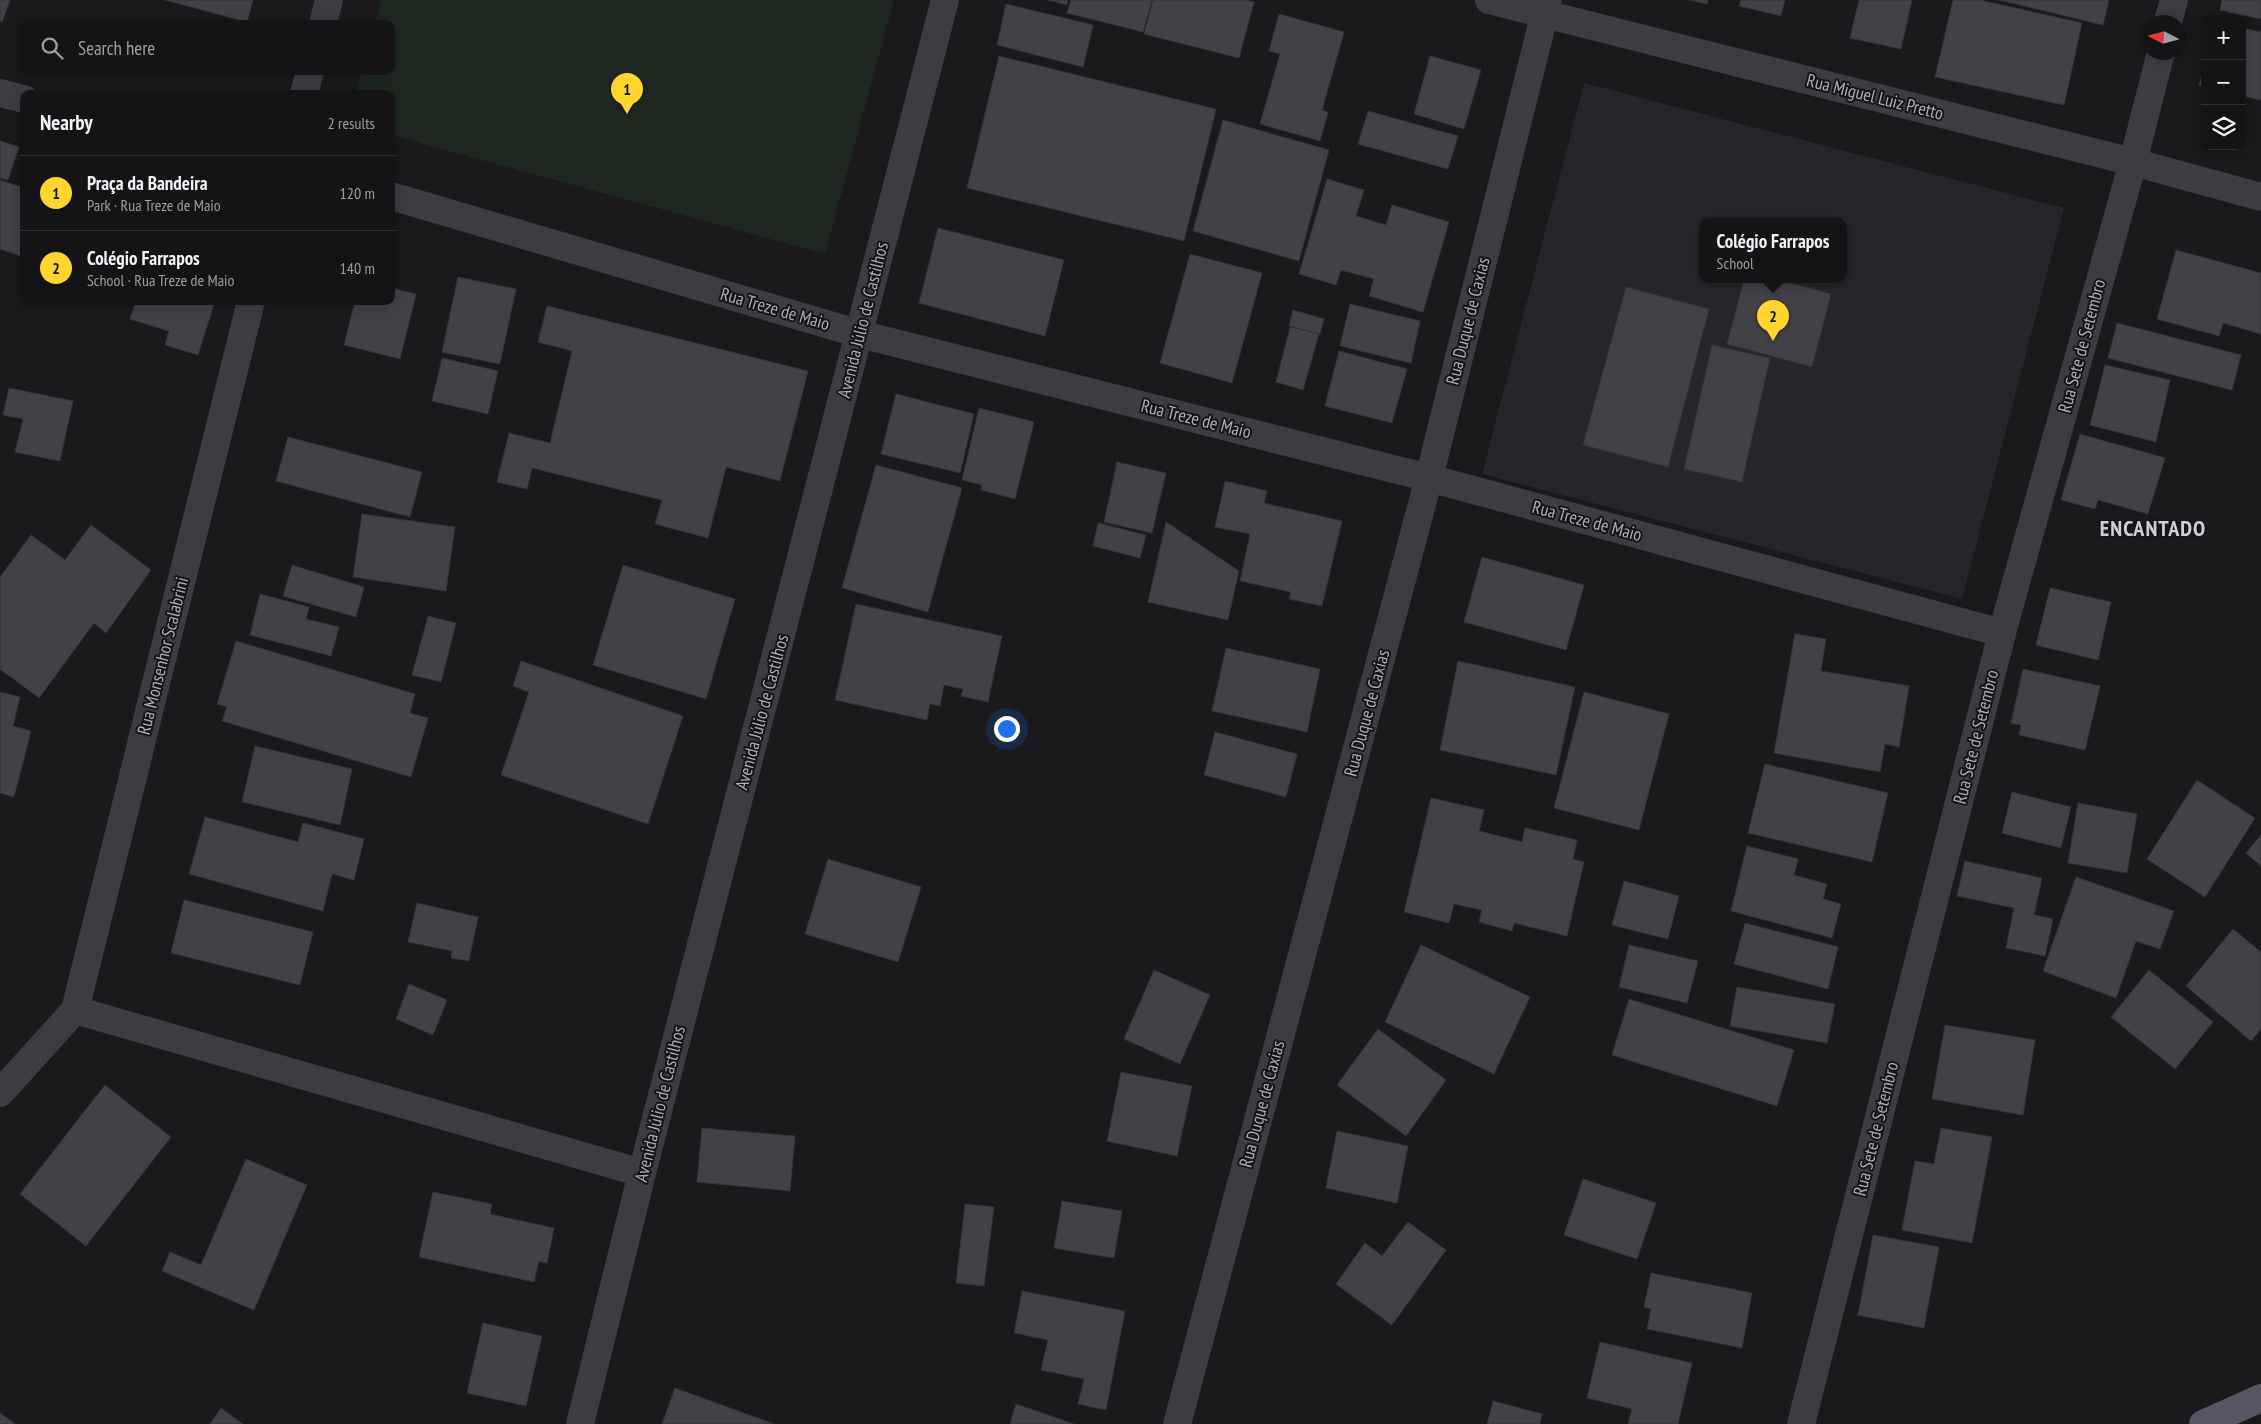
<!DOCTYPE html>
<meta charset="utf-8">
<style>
body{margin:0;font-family:"PT Sans Narrow",sans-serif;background:#1d1c1e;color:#f1f3f6}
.controls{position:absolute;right:15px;top:15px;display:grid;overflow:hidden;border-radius:10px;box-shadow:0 2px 12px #0003}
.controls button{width:45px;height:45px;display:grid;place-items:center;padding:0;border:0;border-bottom:1px solid #333234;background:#141315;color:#f1f3f6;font:25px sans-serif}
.compass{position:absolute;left:2141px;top:15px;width:45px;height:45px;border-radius:50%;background:#141315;box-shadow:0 2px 12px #0003;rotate:276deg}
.you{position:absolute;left:1006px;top:728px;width:18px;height:18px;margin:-12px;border:4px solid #fff;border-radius:50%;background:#1a73e8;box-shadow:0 0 0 8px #1a73e833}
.badge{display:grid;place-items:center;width:32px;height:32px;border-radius:50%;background:#ffd52e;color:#111;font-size:16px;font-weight:700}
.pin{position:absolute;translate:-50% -41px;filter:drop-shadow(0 1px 2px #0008)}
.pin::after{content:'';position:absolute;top:26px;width:18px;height:15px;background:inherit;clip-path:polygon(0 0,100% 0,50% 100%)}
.popup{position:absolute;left:1699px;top:218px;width:148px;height:65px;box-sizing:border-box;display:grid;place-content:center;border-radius:10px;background:#141315;filter:drop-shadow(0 1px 4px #0005);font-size:16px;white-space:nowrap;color:#9d9ea0}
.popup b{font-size:19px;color:#f1f3f6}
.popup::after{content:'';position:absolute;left:50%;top:100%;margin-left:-10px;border:10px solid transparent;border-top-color:#141315}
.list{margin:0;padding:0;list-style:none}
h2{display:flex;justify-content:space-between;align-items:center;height:65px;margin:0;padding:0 20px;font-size:21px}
h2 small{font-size:16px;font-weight:400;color:#9d9ea0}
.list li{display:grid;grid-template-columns:32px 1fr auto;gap:15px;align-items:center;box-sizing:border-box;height:75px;padding:0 20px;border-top:1px solid #333234}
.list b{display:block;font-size:19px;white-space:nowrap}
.list p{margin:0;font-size:16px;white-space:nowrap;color:#9d9ea0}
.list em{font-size:16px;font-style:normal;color:#9d9ea0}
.icon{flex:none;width:28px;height:28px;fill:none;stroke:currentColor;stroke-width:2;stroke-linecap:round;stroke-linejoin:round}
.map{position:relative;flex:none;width:2261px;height:1424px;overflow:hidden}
.search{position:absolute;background:#141315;box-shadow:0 2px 12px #0003;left:20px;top:20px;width:375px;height:55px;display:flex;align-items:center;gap:12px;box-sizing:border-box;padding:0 18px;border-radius:10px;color:#9d9ea0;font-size:19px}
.panel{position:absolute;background:#141315;box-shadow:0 2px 12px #0003;left:20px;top:90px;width:375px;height:215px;border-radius:10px}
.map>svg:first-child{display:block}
.built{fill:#262529;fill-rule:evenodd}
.green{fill:#1e2821}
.building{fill:#414147;stroke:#343338}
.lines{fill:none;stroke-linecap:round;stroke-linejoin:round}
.minor{stroke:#3c3c43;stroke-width:28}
.major{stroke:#555661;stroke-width:28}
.labels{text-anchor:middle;stroke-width:4;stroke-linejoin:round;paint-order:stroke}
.street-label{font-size:18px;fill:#aaaebd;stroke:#151417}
.district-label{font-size:22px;font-weight:bold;letter-spacing:1px;fill:#ccced8;stroke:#151417}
</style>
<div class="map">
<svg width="2261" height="1424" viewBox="0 0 2261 1424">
<rect width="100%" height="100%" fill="#1a191c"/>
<path class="built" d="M1584,83L2064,208L1962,599L1482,474ZM1703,222H1843V280H1703Z"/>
<path class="green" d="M381,0H894L825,254L391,135V94H356L362,71H391V24H375Z"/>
<g class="building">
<path d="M0,0H10L2,22L0,21Z"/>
<path d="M165,0H253L247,22Z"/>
<path d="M1048,0H1068L1067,5Z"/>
<path d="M1071,0H1152L1143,32L1067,13Z"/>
<path d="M1153,0H1245L1254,2L1239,58L1144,34Z"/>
<path d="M1689,0H1708L1707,4Z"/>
<path d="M1741,0H1785L1781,16L1739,6Z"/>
<path d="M1859,0H1912L1901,49L1850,38Z"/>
<path d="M1953,0H1980L2082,23L2064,105L1935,77Z"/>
<path d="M1999,0H2109L2103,25Z"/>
<path d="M2222,0H2261V19L2220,10Z"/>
<path d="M1006,4L1093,25L1083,67L997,45Z"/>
<path d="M1279,14L1344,32L1322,110L1328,112L1320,141L1260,124L1280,54L1269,51Z"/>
<path d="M2242,28L2261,32V100L2242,96Z"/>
<path d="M999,56L1216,109L1184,241L967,188Z"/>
<path d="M1430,56L1481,70L1464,129L1414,114Z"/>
<path d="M2205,60V86L2199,85Z"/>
<path d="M1368,111L1458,136L1448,169L1358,144Z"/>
<path d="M1223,120L1329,150L1299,261L1193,231Z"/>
<path d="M0,141L19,147L8,180L0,178Z"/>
<path d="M1327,179L1364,190L1356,216L1386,225L1392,205L1449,222L1423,312L1369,296L1374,279L1341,270L1336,285L1299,274Z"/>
<path d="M0,180L24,188V257L0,249Z"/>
<path d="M938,228L1064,260L1045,336L919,303Z"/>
<path d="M2176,250L2261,273V334L2223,323L2219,336L2157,319Z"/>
<path d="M1190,254L1262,273L1232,383L1160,363Z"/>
<path d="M458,277L516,289L500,364L442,352Z"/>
<path d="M1744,280H1779L1831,294L1812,367L1727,344Z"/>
<path d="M1626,287L1709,309L1668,467L1583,445Z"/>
<path d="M391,288L416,294L400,359L344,345L355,301H391Z"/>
<path d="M136,301H215L198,355L165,345L169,331L130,319Z"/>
<path d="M1350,304L1420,321L1411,363L1340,346Z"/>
<path d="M547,306L808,371L780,481L726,467L708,538L655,524L662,500L532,468L527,489L497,482L509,433L550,443L572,351L538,342Z"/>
<path d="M1293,310L1324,319L1320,334L1289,326Z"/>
<path d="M2117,323L2241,355L2232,390L2108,358Z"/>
<path d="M1290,327L1319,334L1303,390L1276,382Z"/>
<path d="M1712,345L1770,358L1742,482L1684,469Z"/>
<path d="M1339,351L1407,369L1392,423L1325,406Z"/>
<path d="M442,358L498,371L488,414L432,401Z"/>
<path d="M2105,365L2170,380L2156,442L2090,425Z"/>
<path d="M9,388L73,401L60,461L15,452L23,419L3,415Z"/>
<path d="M896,394L974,414L960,473L881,454Z"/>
<path d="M979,408L1034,422L1015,499L981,490L982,485L962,480Z"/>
<path d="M2080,434L2165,458L2148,514L2098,500L2095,509L2061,500Z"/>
<path d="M288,437L422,472L410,517L276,481Z"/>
<path d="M1117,462L1166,473L1152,533L1104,522Z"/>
<path d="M876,465L962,488L928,612L842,588Z"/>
<path d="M1225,481L1267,491L1264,503L1342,521L1322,606L1289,599L1291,592L1240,581L1250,534L1215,527Z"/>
<path d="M362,514L455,527L446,591L353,577Z"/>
<path d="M1166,522L1239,571L1228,620L1148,602Z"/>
<path d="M1098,523L1146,535L1140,558L1093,546Z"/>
<path d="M91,525L151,570L106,633L94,623L39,698L0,669V577L31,535L65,560Z"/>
<path d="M1482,557L1584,585L1566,650L1464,622Z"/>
<path d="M292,565L364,587L356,617L283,596Z"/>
<path d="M623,565L735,599L706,699L593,665Z"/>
<path d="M2050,588L2111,602L2098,660L2036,645Z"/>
<path d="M260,594L309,607L306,619L339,627L331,656L250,635Z"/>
<path d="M856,604L1002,636L988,702L961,696L963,689L944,685L940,706L930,704L927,720L835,700Z"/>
<path d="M428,616L456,623L441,682L412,675Z"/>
<path d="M1795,634L1826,639L1821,671L1909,686L1899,747L1885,744L1880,772L1774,753Z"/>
<path d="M236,641L415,694L410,713L428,718L411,777L222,721L227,707L217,704Z"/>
<path d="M1226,648L1320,669L1307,732L1212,711Z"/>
<path d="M521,661L683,716L648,824L501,775L529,692L513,686Z"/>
<path d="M1458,661L1575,687L1556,775L1440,750Z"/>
<path d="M2023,669L2100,686L2085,750L2019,735L2021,725L2011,723Z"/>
<path d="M0,692L20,697L13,726L31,731L14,797L0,793Z"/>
<path d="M1584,692L1669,714L1639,830L1554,808Z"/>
<path d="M1215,732L1297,754L1286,797L1204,775Z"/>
<path d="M255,746L352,769L340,825L242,802Z"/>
<path d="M1765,764L1888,793L1872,862L1748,833Z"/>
<path d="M2197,780L2255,818L2205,897L2147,859Z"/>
<path d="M2012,792L2071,807L2061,848L2002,833Z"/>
<path d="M1431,798L1484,810L1479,831L1522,842L1525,828L1577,840L1573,859L1584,862L1567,936L1514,923L1512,931L1479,922L1482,910L1454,904L1449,923L1404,912Z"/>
<path d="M2078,803L2137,814L2127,873L2068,863Z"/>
<path d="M205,817L298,842L303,823L364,839L354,880L332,874L323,911L189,874Z"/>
<path d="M2261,835V866L2246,853Z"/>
<path d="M1747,846L1798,859L1794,875L1827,884L1823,899L1841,904L1832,938L1731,911Z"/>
<path d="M828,859L921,887L898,962L805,934Z"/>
<path d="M1965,861L2042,878L2034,915L2053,919L2045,956L2006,948L2014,908L1957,896Z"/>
<path d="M2076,877L2174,911L2160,949L2136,941L2116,998L2043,971Z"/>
<path d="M1624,881L1679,896L1668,939L1612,925Z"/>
<path d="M184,900L313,932L300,985L171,953Z"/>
<path d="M417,903L478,917L469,961L451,958L452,951L408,942Z"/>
<path d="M1745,923L1838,947L1828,989L1734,964Z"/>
<path d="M2233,929L2261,952V1029L2251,1041L2186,986Z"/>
<path d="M1421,945L1530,997L1494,1074L1385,1022Z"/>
<path d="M1629,945L1698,961L1687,1003L1619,987Z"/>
<path d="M1154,970L1210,995L1180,1064L1124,1039Z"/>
<path d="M2149,970L2213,1022L2175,1069L2111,1017Z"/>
<path d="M409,984L447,1000L433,1035L396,1019Z"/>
<path d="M1737,987L1835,1004L1827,1043L1730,1026Z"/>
<path d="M1629,999L1794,1050L1777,1106L1612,1055Z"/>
<path d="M1945,1025L2035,1040L2023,1115L1932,1099Z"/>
<path d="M1378,1029L1446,1080L1406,1136L1337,1085Z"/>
<path d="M1121,1072L1192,1086L1177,1156L1107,1141Z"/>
<path d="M105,1085L171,1137L86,1246L20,1194Z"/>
<path d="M702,1128L795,1136L790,1191L697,1182Z"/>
<path d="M1941,1128L1992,1137L1972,1243L1902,1230L1915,1161L1934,1164Z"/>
<path d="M1337,1131L1408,1146L1397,1203L1326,1188Z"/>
<path d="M246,1159L307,1185L254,1310L162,1271L170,1252L201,1265Z"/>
<path d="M1583,1179L1656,1203L1637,1259L1564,1235Z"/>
<path d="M433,1192L492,1204L490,1214L554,1228L547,1263L539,1261L534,1282L419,1257Z"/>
<path d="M1062,1201L1122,1211L1114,1258L1054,1248Z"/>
<path d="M965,1204L994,1207L984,1286L956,1283Z"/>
<path d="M1408,1222L1446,1250L1392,1325L1336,1284L1365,1243L1382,1256Z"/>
<path d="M1873,1235L1939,1247L1924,1328L1858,1315Z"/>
<path d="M1651,1273L1752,1293L1742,1348L1647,1329L1651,1309L1644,1307Z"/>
<path d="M1022,1291L1125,1311L1106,1410L1078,1404L1084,1379L1041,1370L1048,1340L1014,1333Z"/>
<path d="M483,1323L542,1336L526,1406L467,1393Z"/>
<path d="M1600,1342L1692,1363L1678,1424H1628L1632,1409L1587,1398Z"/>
<path d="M675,1388L774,1424H662Z"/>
<path d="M1493,1401L1542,1414L1540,1424H1487Z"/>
<path d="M1016,1404L1074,1424H1010Z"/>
<path d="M221,1408L243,1424H210Z"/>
<path d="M0,1413L15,1424H0Z"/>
</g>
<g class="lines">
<g class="minor">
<path d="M1489,0L2133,162L2261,197"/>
<path d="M2168,22L2174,0"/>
<path d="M323,24L329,0"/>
<path d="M0,93L24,99"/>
<path d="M304,94L310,71"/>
<path d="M391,196L860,334L1429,478L2002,633"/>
<path d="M75,1010L642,1173"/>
<path d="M0,1093L75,1010L251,301"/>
<path d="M580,1424L642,1173L945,0"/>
<path d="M1177,1424L1429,478L1548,0"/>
<path d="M1801,1424L2002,633L2133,162L2161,52"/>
</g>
<path class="major" d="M2203,1424L2261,1398"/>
</g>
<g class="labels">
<g class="street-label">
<text transform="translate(1875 97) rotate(14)" y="6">Rua Miguel Luiz Pretto</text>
<text transform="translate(775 309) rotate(16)" y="6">Rua Treze de Maio</text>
<text transform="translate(863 320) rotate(-76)" y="6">Avenida Júlio de Castilhos</text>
<text transform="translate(1468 321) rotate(-76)" y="6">Rua Duque de Caxias</text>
<text transform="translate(2082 346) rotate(-75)" y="6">Rua Sete de Setembro</text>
<text transform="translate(1196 419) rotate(14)" y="6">Rua Treze de Maio</text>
<text transform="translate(1587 521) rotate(15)" y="6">Rua Treze de Maio</text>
<text transform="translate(163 656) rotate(-76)" y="6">Rua Monsenhor Scalabrini</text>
<text transform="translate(762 712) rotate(-75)" y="6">Avenida Júlio de Castilhos</text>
<text transform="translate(1367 713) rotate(-75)" y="6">Rua Duque de Caxias</text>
<text transform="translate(1976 737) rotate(-76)" y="6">Rua Sete de Setembro</text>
<text transform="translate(660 1104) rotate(-76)" y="6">Avenida Júlio de Castilhos</text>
<text transform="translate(1262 1104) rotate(-75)" y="6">Rua Duque de Caxias</text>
<text transform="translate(1876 1129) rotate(-76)" y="6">Rua Sete de Setembro</text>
</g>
<g class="district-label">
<text x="2153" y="536">ENCANTADO</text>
</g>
</g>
</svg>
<div class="controls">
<button>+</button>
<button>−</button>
<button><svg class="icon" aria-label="layers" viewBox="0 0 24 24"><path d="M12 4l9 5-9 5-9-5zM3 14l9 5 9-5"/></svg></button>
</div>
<svg class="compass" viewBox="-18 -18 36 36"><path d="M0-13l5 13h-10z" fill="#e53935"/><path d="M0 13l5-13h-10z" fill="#9d9ea0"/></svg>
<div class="you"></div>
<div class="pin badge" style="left:627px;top:114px">1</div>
<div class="pin badge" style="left:1773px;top:341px">2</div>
<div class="popup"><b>Colégio Farrapos</b>School</div>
<div class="search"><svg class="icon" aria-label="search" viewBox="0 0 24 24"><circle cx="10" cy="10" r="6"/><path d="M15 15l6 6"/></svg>Search here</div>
<section class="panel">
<h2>Nearby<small>2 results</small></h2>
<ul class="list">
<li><span class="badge">1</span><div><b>Praça da Bandeira</b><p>Park · Rua Treze de Maio</p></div><em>120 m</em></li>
<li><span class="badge">2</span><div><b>Colégio Farrapos</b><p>School · Rua Treze de Maio</p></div><em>140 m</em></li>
</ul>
</section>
</div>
